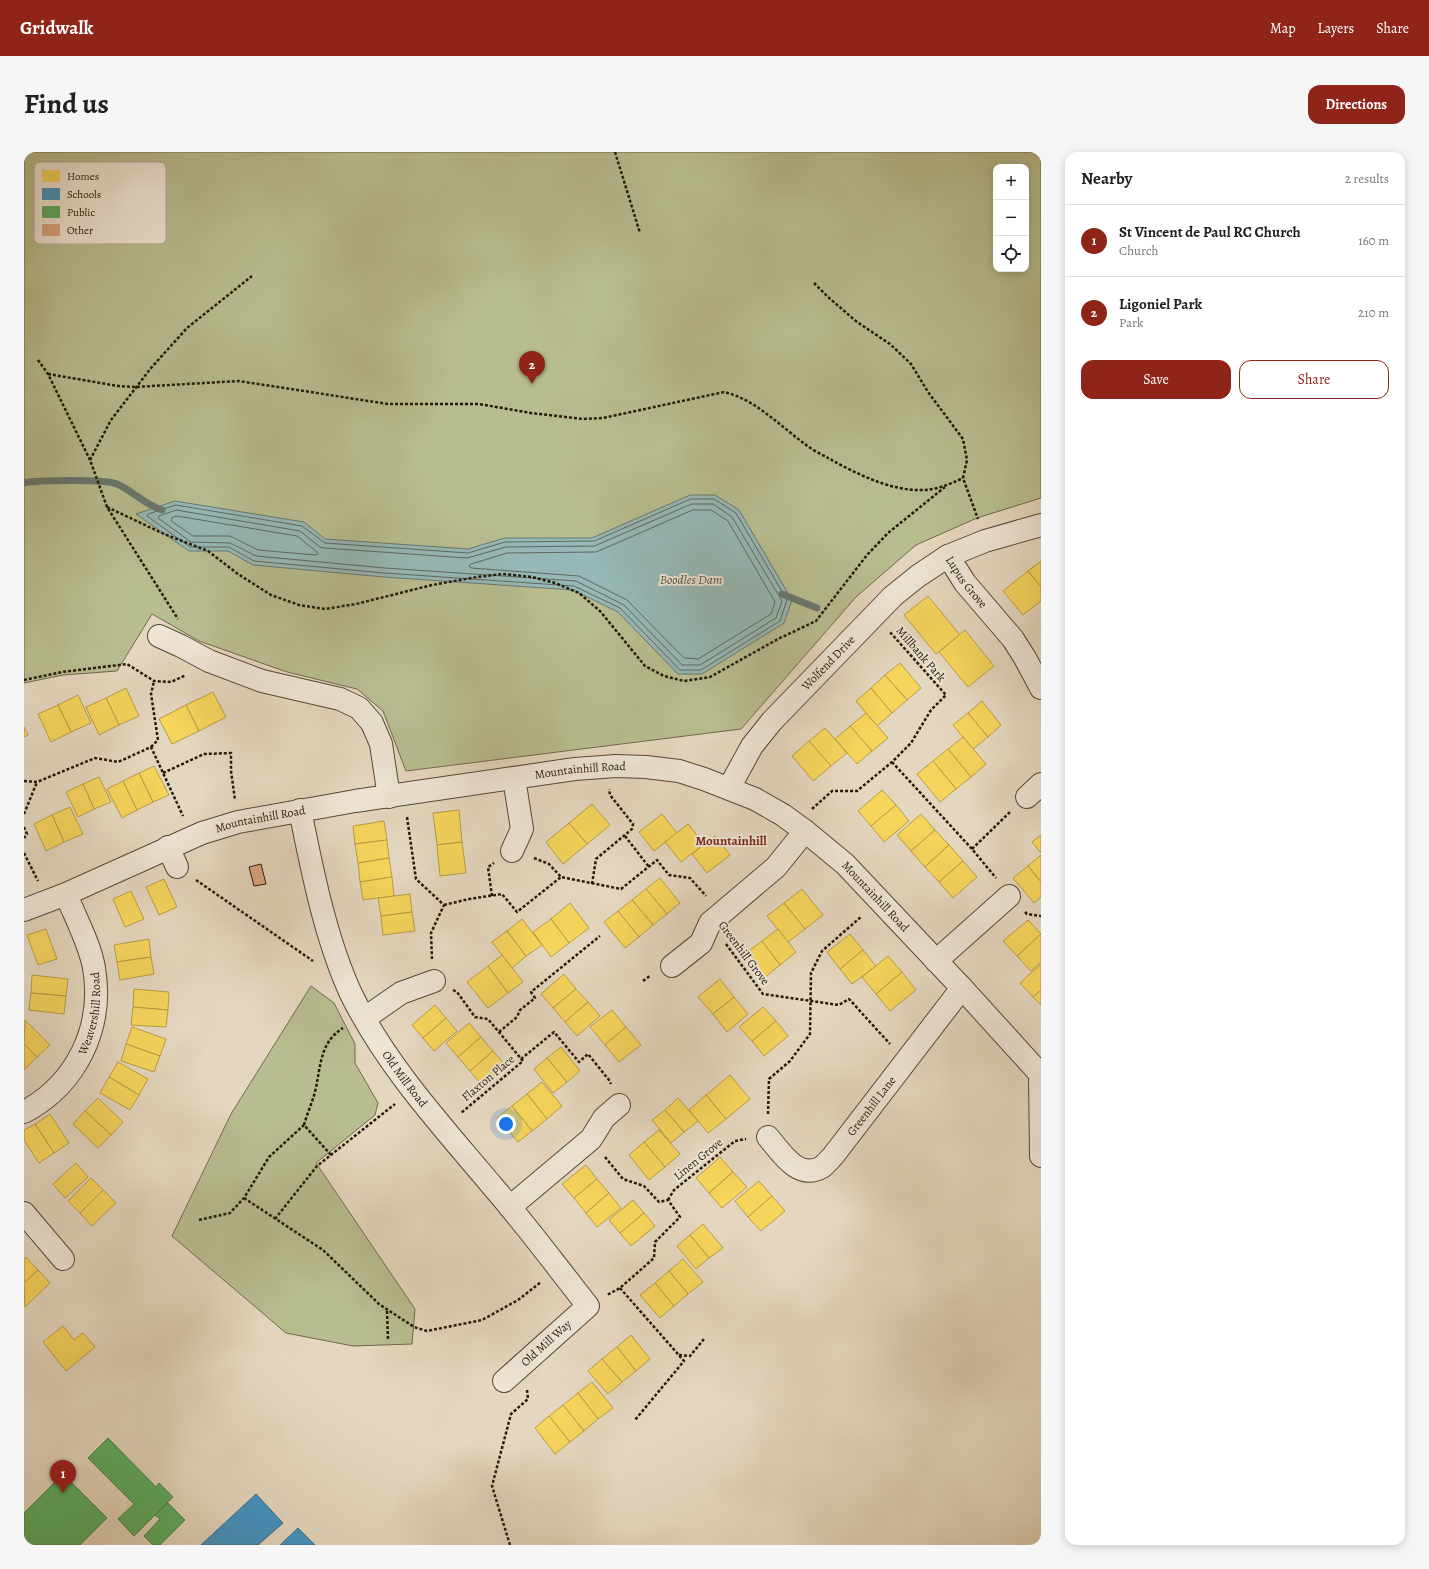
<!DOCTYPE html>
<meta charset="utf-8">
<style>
body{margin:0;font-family:Alegreya,serif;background:#f6f6f6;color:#202124}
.controls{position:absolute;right:12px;top:12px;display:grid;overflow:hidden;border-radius:8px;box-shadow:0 2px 10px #0003}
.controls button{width:36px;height:36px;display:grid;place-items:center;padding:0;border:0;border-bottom:1px solid #e0e0e0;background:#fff;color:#202124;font:20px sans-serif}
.you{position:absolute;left:482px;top:972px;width:14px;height:14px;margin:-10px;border:3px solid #fff;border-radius:50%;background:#1a73e8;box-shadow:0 0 0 6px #1a73e833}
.badge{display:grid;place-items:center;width:26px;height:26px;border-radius:50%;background:#8f2418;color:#fff;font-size:13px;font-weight:700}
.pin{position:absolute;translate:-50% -33px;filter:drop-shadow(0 1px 2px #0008)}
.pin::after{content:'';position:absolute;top:21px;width:14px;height:12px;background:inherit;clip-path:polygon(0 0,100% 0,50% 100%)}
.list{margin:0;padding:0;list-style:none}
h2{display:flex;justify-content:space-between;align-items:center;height:52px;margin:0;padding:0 16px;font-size:17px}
h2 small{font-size:13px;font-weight:400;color:#757577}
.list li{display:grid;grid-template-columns:26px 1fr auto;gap:12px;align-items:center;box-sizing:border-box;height:72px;padding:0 16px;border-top:1px solid #e0e0e0}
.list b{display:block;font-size:15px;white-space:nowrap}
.list p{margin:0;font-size:13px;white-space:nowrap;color:#757577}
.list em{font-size:13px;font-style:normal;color:#757577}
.actions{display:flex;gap:8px;padding:12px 16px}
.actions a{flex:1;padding:9px 0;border:1px solid #8f2418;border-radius:12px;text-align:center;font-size:14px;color:#8f2418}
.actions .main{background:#8f2418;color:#fff}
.icon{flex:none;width:22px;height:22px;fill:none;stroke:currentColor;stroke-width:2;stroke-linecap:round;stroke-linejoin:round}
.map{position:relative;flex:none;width:1017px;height:1393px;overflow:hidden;border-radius:12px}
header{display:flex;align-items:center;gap:24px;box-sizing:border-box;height:56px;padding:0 20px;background:#8f2418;color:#fff}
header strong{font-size:19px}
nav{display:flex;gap:22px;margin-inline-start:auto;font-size:14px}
.intro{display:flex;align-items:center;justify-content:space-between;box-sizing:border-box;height:96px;padding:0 24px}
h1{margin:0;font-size:28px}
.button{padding:10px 18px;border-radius:12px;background:#8f2418;color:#fff;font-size:14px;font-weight:700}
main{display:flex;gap:24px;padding:0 24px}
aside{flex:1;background:#fff;border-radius:12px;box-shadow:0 2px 10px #0003}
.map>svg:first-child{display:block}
.green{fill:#b8bd90;stroke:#6f6a4c;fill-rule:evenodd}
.water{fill:#96b8b6;stroke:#697870}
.homes{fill:#f6d55c;stroke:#b89c42}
.schools{fill:#4393c3;stroke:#3a6e8b}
.public{fill:#5aae61;stroke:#4a8146}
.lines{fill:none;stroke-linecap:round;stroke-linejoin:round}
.shore{stroke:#5e685e;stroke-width:1}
.stream{stroke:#697870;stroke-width:7}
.building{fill:#dba47f;stroke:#261807}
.minor-casing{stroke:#564835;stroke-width:24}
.path{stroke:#261807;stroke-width:2.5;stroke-dasharray:3 2;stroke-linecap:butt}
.minor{stroke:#eee5d5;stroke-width:22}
.labels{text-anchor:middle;stroke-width:4;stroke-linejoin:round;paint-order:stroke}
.street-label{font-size:12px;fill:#261807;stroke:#eee5d5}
.water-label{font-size:13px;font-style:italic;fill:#4d5044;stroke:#eee5d5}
.neighbourhood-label{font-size:13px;font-weight:bold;fill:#7a1f14;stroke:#eee5d5}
.key{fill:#eee5d5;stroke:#b2a897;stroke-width:1}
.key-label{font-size:11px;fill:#261807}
</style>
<header>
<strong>Gridwalk</strong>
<nav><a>Map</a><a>Layers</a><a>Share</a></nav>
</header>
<div class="intro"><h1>Find us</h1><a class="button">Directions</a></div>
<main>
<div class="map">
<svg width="1017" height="1393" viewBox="0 0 1017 1393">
<rect width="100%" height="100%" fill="#e5d7bf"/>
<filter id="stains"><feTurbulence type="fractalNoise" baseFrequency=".005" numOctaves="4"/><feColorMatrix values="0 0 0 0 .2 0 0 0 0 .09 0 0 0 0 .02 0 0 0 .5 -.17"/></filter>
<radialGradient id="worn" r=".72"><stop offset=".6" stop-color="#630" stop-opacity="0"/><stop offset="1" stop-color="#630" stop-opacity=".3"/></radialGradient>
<g class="green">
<path d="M0,0H1017V346L953,366L892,393L832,445L717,577L382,619L359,559L333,537L263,520L175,489L128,462L93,519L39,523L0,531ZM972,15H1002V117H972Z"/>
<path d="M287,834L310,851L331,892V911L354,951L351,963L292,1011L391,1157L388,1192L329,1194L262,1181L148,1084L207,962Z"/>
</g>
<path class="water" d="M666,343H691L715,358L768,448L760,471L678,522H654L594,460L549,438L360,425L229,413L204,399H165L112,362L151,349L280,370L301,387L444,397L481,386H568Z"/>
<g class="homes">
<path d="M1017,409V435L1004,419Z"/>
<path d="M1004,419L1017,435V449L999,463L979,439Z"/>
<path d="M904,444L936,483L912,502L880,463Z"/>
<path d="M941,478L970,514L944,535L915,500Z"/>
<path d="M876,511L897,536L883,548L861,523Z"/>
<path d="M861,523L883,548L868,561L847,536Z"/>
<path d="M102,536L115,564L95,573L82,546Z"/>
<path d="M847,536L868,561L853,574L832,549Z"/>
<path d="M189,540L202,565L175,579L162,553Z"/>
<path d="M54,543L67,571L47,580L34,553Z"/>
<path d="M82,546L95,573L75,583L62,555Z"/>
<path d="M958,549L977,573L964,585L944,561Z"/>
<path d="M34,553L47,580L27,590L14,562Z"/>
<path d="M162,553L175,579L148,592L135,567Z"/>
<path d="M842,561L864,586L848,599L826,574Z"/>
<path d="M944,561L964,585L949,597L929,573Z"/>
<path d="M826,574L848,599L833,612L811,587Z"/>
<path d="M0,575L4,583L0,585Z"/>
<path d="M801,576L823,601L807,614L785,589Z"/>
<path d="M939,585L962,612L947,625L924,597Z"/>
<path d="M785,589L807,614L789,629L768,604Z"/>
<path d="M924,597L947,625L932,637L909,609Z"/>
<path d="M909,609L932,637L916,650L893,622Z"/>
<path d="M130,614L145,643L129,650L115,621Z"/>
<path d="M115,621L129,650L113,658L99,629Z"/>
<path d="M75,625L87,650L70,657L59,632Z"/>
<path d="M99,629L113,658L98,666L83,637Z"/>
<path d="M59,632L70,657L54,665L42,640Z"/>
<path d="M858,638L872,653L847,674L834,659Z"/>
<path d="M568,652L586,673L563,692L545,671Z"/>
<path d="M872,653L885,669L860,690L847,674Z"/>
<path d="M46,655L59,682L40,690L28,663Z"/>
<path d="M435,658L438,690L413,693L409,661Z"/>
<path d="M638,662L653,681L630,699L615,680Z"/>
<path d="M897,662L911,678L887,699L873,683Z"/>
<path d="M28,663L40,690L22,699L10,672Z"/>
<path d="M360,669L363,688L331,692L329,674Z"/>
<path d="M545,671L563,692L539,712L522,690Z"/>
<path d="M664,672L680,692L657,710L641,690Z"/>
<path d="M911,678L925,693L901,715L887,699Z"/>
<path d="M1017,683V701L1008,690Z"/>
<path d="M691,684L706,703L683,721L668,702Z"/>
<path d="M363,688L365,706L334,711L331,692Z"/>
<path d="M438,690L442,721L416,724L413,693Z"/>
<path d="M925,693L939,709L915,730L901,715Z"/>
<path d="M1017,703V730L1004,714Z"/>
<path d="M365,706L368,725L336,730L334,711Z"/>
<path d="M939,709L953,725L929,746L915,730Z"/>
<path d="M1004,714L1017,730V745L1010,751L989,726Z"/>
<path d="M368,725L370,744L339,748L336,730Z"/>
<path d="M636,726L656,751L643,762L622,737Z"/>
<path d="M140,727L153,755L135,763L122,735Z"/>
<path d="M622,737L643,762L629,773L608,748Z"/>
<path d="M778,737L799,763L781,777L760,751Z"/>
<path d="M107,739L120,767L101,775L89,747Z"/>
<path d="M386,742L388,760L357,764L354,746Z"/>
<path d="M608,748L629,773L615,785L594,759Z"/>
<path d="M546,751L565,776L545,791L527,767Z"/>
<path d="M760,751L781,777L764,790L743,764Z"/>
<path d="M594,759L615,785L601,796L580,770Z"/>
<path d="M388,760L391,779L359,783L357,764Z"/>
<path d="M498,767L518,793L502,804L483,779Z"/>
<path d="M527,767L545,791L527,805L509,780Z"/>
<path d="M1004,768L1017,782L993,804L979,789Z"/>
<path d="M22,777L33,807L14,813L3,783Z"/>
<path d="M754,777L772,800L756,813L738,789Z"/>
<path d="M483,779L502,804L488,816L468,790Z"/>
<path d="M826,782L839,798L816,817L803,800Z"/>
<path d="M1017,782V810L1007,819L993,804Z"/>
<path d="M125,787L127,805L93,810L90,793Z"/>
<path d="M738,789L756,813L740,826L721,802Z"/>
<path d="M839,798L852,814L828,832L816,817Z"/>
<path d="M478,803L499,830L484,841L464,814Z"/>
<path d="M864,804L878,820L852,842L838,825Z"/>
<path d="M127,805L130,822L96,828L93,810Z"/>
<path d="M1017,812V838L1009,845L996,831Z"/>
<path d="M464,814L484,841L464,856L443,830Z"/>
<path d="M878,820L892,838L866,859L852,842Z"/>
<path d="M540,822L552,837L529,856L517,842Z"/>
<path d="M8,823L44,827L42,844L7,841Z"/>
<path d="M696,827L710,845L689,862L674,845Z"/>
<path d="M110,837L145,840L144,858L109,855Z"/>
<path d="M552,837L564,850L541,870L529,856Z"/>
<path d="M1017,838V853L1009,845Z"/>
<path d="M7,841L42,844L40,862L5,858Z"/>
<path d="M710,845L724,862L703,880L689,862Z"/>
<path d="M564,850L576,864L553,884L541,870Z"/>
<path d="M411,853L422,866L399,886L388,873Z"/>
<path d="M109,855L144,858L142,875L107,873Z"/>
<path d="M739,855L752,869L728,889L715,875Z"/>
<path d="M588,858L602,875L581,893L566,875Z"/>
<path d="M422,866L433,879L410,899L399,886Z"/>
<path d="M1,868L26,893L13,905L0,892Z"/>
<path d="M752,869L764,884L740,904L728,889Z"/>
<path d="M445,871L457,885L434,905L422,891Z"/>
<path d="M108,875L142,887L136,904L102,892Z"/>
<path d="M602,875L617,893L595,910L581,893Z"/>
<path d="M457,885L469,899L446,919L434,905Z"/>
<path d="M0,892L13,905L0,918Z"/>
<path d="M102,892L136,904L130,920L97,909Z"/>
<path d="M537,895L556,919L543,930L523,906Z"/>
<path d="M469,899L481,913L458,933L446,919Z"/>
<path d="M523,906L543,930L529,941L510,917Z"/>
<path d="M94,910L124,927L115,943L85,925Z"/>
<path d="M706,923L726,947L702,967L682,943Z"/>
<path d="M85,925L115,943L106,958L76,941Z"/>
<path d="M518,930L538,954L523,967L503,942Z"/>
<path d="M503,942L523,967L508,979L488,954Z"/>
<path d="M682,943L702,967L684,981L665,958Z"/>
<path d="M74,946L99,970L87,983L61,959Z"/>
<path d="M654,946L674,969L660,980L641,958Z"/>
<path d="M488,954L508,979L494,990L473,966Z"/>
<path d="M641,958L660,980L647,991L628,968Z"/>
<path d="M61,959L87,983L74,996L49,972Z"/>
<path d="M26,962L45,991L30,1001L11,972Z"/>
<path d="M11,972L30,1001L15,1011L0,988V978Z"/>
<path d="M635,978L656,1002L641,1015L620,990Z"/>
<path d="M620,990L641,1015L625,1028L605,1003Z"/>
<path d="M696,1005L709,1020L685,1041L672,1026Z"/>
<path d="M52,1011L64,1025L41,1046L29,1032Z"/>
<path d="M562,1013L573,1027L550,1046L538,1032Z"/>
<path d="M709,1020L723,1035L698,1056L685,1041Z"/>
<path d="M67,1026L79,1038L56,1061L44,1049Z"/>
<path d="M573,1027L585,1041L562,1061L550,1046Z"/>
<path d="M735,1029L748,1044L724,1065L711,1049Z"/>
<path d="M79,1038L92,1051L68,1074L56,1061Z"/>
<path d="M585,1041L597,1056L573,1075L562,1061Z"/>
<path d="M748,1044L761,1059L737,1079L724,1065Z"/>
<path d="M609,1048L620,1061L596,1081L585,1068Z"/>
<path d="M620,1061L631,1074L607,1094L596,1081Z"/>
<path d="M679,1072L699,1096L685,1106L666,1083Z"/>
<path d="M666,1083L685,1106L672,1117L653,1094Z"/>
<path d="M2,1105L14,1118L0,1131V1107Z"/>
<path d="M659,1107L679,1130L664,1142L645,1119Z"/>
<path d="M14,1118L26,1131L1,1155L0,1131Z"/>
<path d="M645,1119L664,1142L650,1154L631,1131Z"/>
<path d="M631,1131L650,1154L636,1166L616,1143Z"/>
<path d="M39,1174L50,1188L59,1181L71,1195L42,1219L19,1190Z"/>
<path d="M607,1183L626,1207L612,1219L593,1195Z"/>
<path d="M593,1195L612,1219L598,1230L578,1207Z"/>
<path d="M578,1207L598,1230L584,1242L564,1219Z"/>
<path d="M568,1230L589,1256L574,1267L554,1241Z"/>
<path d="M554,1241L574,1267L560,1279L539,1253Z"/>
<path d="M539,1253L560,1279L546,1290L525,1264Z"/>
<path d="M525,1264L546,1290L531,1302L511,1276Z"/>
</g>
<g class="schools">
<path d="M232,1342L259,1371L234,1393H177Z"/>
<path d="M274,1376L291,1393H256Z"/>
</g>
<g class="public">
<path d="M84,1286L132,1335L135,1331L149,1345L110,1384L94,1367L110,1352L64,1306Z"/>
<path d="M39,1322L83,1366L56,1393H0V1361Z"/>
<path d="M144,1351L161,1368L136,1393H129L120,1384L136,1367L131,1363Z"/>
</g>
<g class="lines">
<g class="shore">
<path d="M667,347H690L712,361L763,448L756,469L677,518H656L596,456L550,434L360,421L230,409L205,395H166L123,364L124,362L152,353L278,374L301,391L444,401L481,390L570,389Z"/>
<path d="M668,352H689L708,365L758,449L752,466L676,513H658L600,453L552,429L361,416L232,404L206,391L167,390L134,366L135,364L152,358L276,379L296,395L300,396L443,406L482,395L570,394Z"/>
<path d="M669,358H687L704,369L751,450L747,462L674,507L660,506L603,448L555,424L447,416L445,414L447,412L483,401L572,400Z"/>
<path d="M153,364L273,384L293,400L294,402L291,403L234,398L206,384H169L147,369L148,366Z"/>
</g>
<g class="stream">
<path d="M0,331C14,328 81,327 93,332C109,339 121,353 138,358"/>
<path d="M758,442L793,456"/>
</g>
</g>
<path class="building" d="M237,712L242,732L230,734L225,715Z"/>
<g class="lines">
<defs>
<g id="minor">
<path id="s1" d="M1017,373L961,389L924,404L941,431L989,487L1001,506L1017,536"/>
<path d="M135,484L157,494L185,509L238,529L316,547L335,556L348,571L357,592L365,645"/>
<path id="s2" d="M705,636L728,594L748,569L869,444L894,424L924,404"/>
<path d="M1003,645L1017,632"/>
<path id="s3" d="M276,658C288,718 302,789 328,844C364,916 419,975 470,1036C503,1074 533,1115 564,1154L480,1229"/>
<path d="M144,695L153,715"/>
<path d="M488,699L498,677L490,626"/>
<path id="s4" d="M0,758L42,742L178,681L214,670L331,649L551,617L592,614L622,615L655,619L680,627L731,647L759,663L781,679L821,712L938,836L1017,923"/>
<path d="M912,809L985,744"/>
<path d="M648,814L677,791L686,771L752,715L781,679"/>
<path d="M341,866L377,841L410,829"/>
<path d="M1016,922L1017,1004"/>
<path id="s5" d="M0,960C53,932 80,875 70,816C66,792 51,765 42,742"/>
<path id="s6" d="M744,985C757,1000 774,1029 798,1015C802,1012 806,1007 809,1004L938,836"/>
<path d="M486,1055L567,987L580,966L595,953"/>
<path d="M0,1061L39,1107"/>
</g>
</defs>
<use href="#minor" class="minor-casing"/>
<g class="path">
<path d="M591,0L616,81"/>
<path d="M790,131L804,145L833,170L866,192L887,212L904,240L939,287L943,308L939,326L954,367"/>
<path d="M14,208L24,222L66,308L83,355L154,467"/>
<path d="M24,222L94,234L111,235L215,229L364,252H455L507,261L559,267L579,266L700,240C731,247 756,274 781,292C788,298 797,302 804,306C831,321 866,339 898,338C913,338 926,332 939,326"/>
<path d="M66,308L87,268L127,216L163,176L228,124"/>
<path d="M83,355L140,382L184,399L214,422L247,443L275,453L301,457L332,452L408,433L453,425L479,422L508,425L531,431L555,441L576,459L621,514L640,524L660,529L686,525L754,487L792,469L843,403L864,381L921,335"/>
<path d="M0,528L38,520L103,512L130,529L147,530L162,523"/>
<path d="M127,595L134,588L127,542L130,529"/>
<path d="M868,610L948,697L972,726"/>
<path d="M139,621L180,602L207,601V619L211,648"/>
<path d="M0,629L13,630L71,606L94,610L127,595L159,664"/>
<path d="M788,657L808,639H833L868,610L887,591L907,558L922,543L865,479"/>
<path d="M0,662L13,630"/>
<path d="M383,665L392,727L420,753L407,781L408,807"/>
<path d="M0,675L3,682L0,686"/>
<path d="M601,684L625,715"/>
<path d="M948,697L986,660"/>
<path d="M0,701L14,729"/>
<path d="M510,706L525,712L537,725L597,737L633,708L645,723L666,726L682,744"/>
<path d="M172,728L289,809"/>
<path d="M568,732L572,707L608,677L609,672L586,643L585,637"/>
<path d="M468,744L464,715L470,711"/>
<path d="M420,753L445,747L478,742L493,760L537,725"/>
<path d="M1001,760L1003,762L1017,764"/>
<path d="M702,792L739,842L815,853L825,847L866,892"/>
<path d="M619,829L627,823"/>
<path d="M429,838L433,840L451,865L464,867L499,909L437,961"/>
<path d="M475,880L493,865L496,858L511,846L507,840L576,784"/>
<path d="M497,907L530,880L555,910L564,902L585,928L587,932"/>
<path d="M744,962L745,927L766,909L786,882L787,821L798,799L838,764"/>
<path d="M280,973C283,962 288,951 291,940C297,915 295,891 319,876"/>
<path d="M581,1005L599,1027L620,1034L635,1050L644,1048L656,1065L631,1090L630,1106L596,1136L583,1143"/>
<path d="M220,1046L299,1098L355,1152L390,1175L403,1179L458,1168L494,1148L517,1130"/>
<path d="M644,1048L650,1038L711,989L722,987"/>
<path d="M251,1067L293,1014L371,952"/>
<path d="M175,1068L206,1061L220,1046L245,1005L280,973L307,1003"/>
<path d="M596,1136L660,1209L611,1268"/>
<path d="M363,1159L364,1187"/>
<path d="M655,1203L666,1204L680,1187"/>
<path d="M486,1393L468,1334L487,1262L504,1247L503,1238"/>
</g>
<use href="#minor" class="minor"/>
</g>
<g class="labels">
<g class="street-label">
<text dy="4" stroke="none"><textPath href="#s1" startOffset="130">Lupus Grove</textPath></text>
<text transform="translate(897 502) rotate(49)" y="4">Millbank Park</text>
<text dy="4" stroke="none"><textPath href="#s2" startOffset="161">Wolfend Drive</textPath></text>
<text dy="4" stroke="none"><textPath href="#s4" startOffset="578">Mountainhill Road</textPath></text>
<text dy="4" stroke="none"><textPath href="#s4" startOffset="254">Mountainhill Road</textPath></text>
<text dy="4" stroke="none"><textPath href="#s4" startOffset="914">Mountainhill Road</textPath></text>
<text transform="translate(720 801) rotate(53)" y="4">Greenhill Grove</text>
<text dy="4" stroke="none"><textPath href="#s5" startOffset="125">Weavershill Road</textPath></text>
<text transform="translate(464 926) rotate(-40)" y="4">Flaxton Place</text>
<text dy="4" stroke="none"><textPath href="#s3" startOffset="292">Old Mill Road</textPath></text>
<text dy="4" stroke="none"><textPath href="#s6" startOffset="147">Greenhill Lane</textPath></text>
<text transform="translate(674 1007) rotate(-39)" y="4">Linen Grove</text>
<text transform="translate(522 1191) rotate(-42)" y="4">Old Mill Way</text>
</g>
<g class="water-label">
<text x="667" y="432">Boodles Dam</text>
</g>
<g class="neighbourhood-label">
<text x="707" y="693">Mountainhill</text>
</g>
</g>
<rect x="10" y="10" width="132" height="82" rx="6" class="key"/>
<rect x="18" y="18" width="18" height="12" fill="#f6d55c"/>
<rect x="18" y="36" width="18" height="12" fill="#4393c3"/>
<rect x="18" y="54" width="18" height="12" fill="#5aae61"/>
<rect x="18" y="72" width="18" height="12" fill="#dba47f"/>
<g class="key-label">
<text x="43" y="28">Homes</text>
<text x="43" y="46">Schools</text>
<text x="43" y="64">Public</text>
<text x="43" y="82">Other</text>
</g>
<rect width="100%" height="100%" filter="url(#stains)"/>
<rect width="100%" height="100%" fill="url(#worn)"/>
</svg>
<div class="controls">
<button>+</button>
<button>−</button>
<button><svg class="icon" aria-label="locate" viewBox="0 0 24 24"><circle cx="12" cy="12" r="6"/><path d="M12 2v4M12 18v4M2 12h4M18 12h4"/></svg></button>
</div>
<div class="you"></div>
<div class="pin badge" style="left:39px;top:1341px">1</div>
<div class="pin badge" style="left:508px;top:232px">2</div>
</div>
<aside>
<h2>Nearby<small>2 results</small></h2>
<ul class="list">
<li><span class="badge">1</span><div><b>St Vincent de Paul RC Church</b><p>Church</p></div><em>160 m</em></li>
<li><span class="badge">2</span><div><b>Ligoniel Park</b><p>Park</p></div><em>210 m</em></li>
</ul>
<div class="actions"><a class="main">Save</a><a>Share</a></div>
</aside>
</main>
